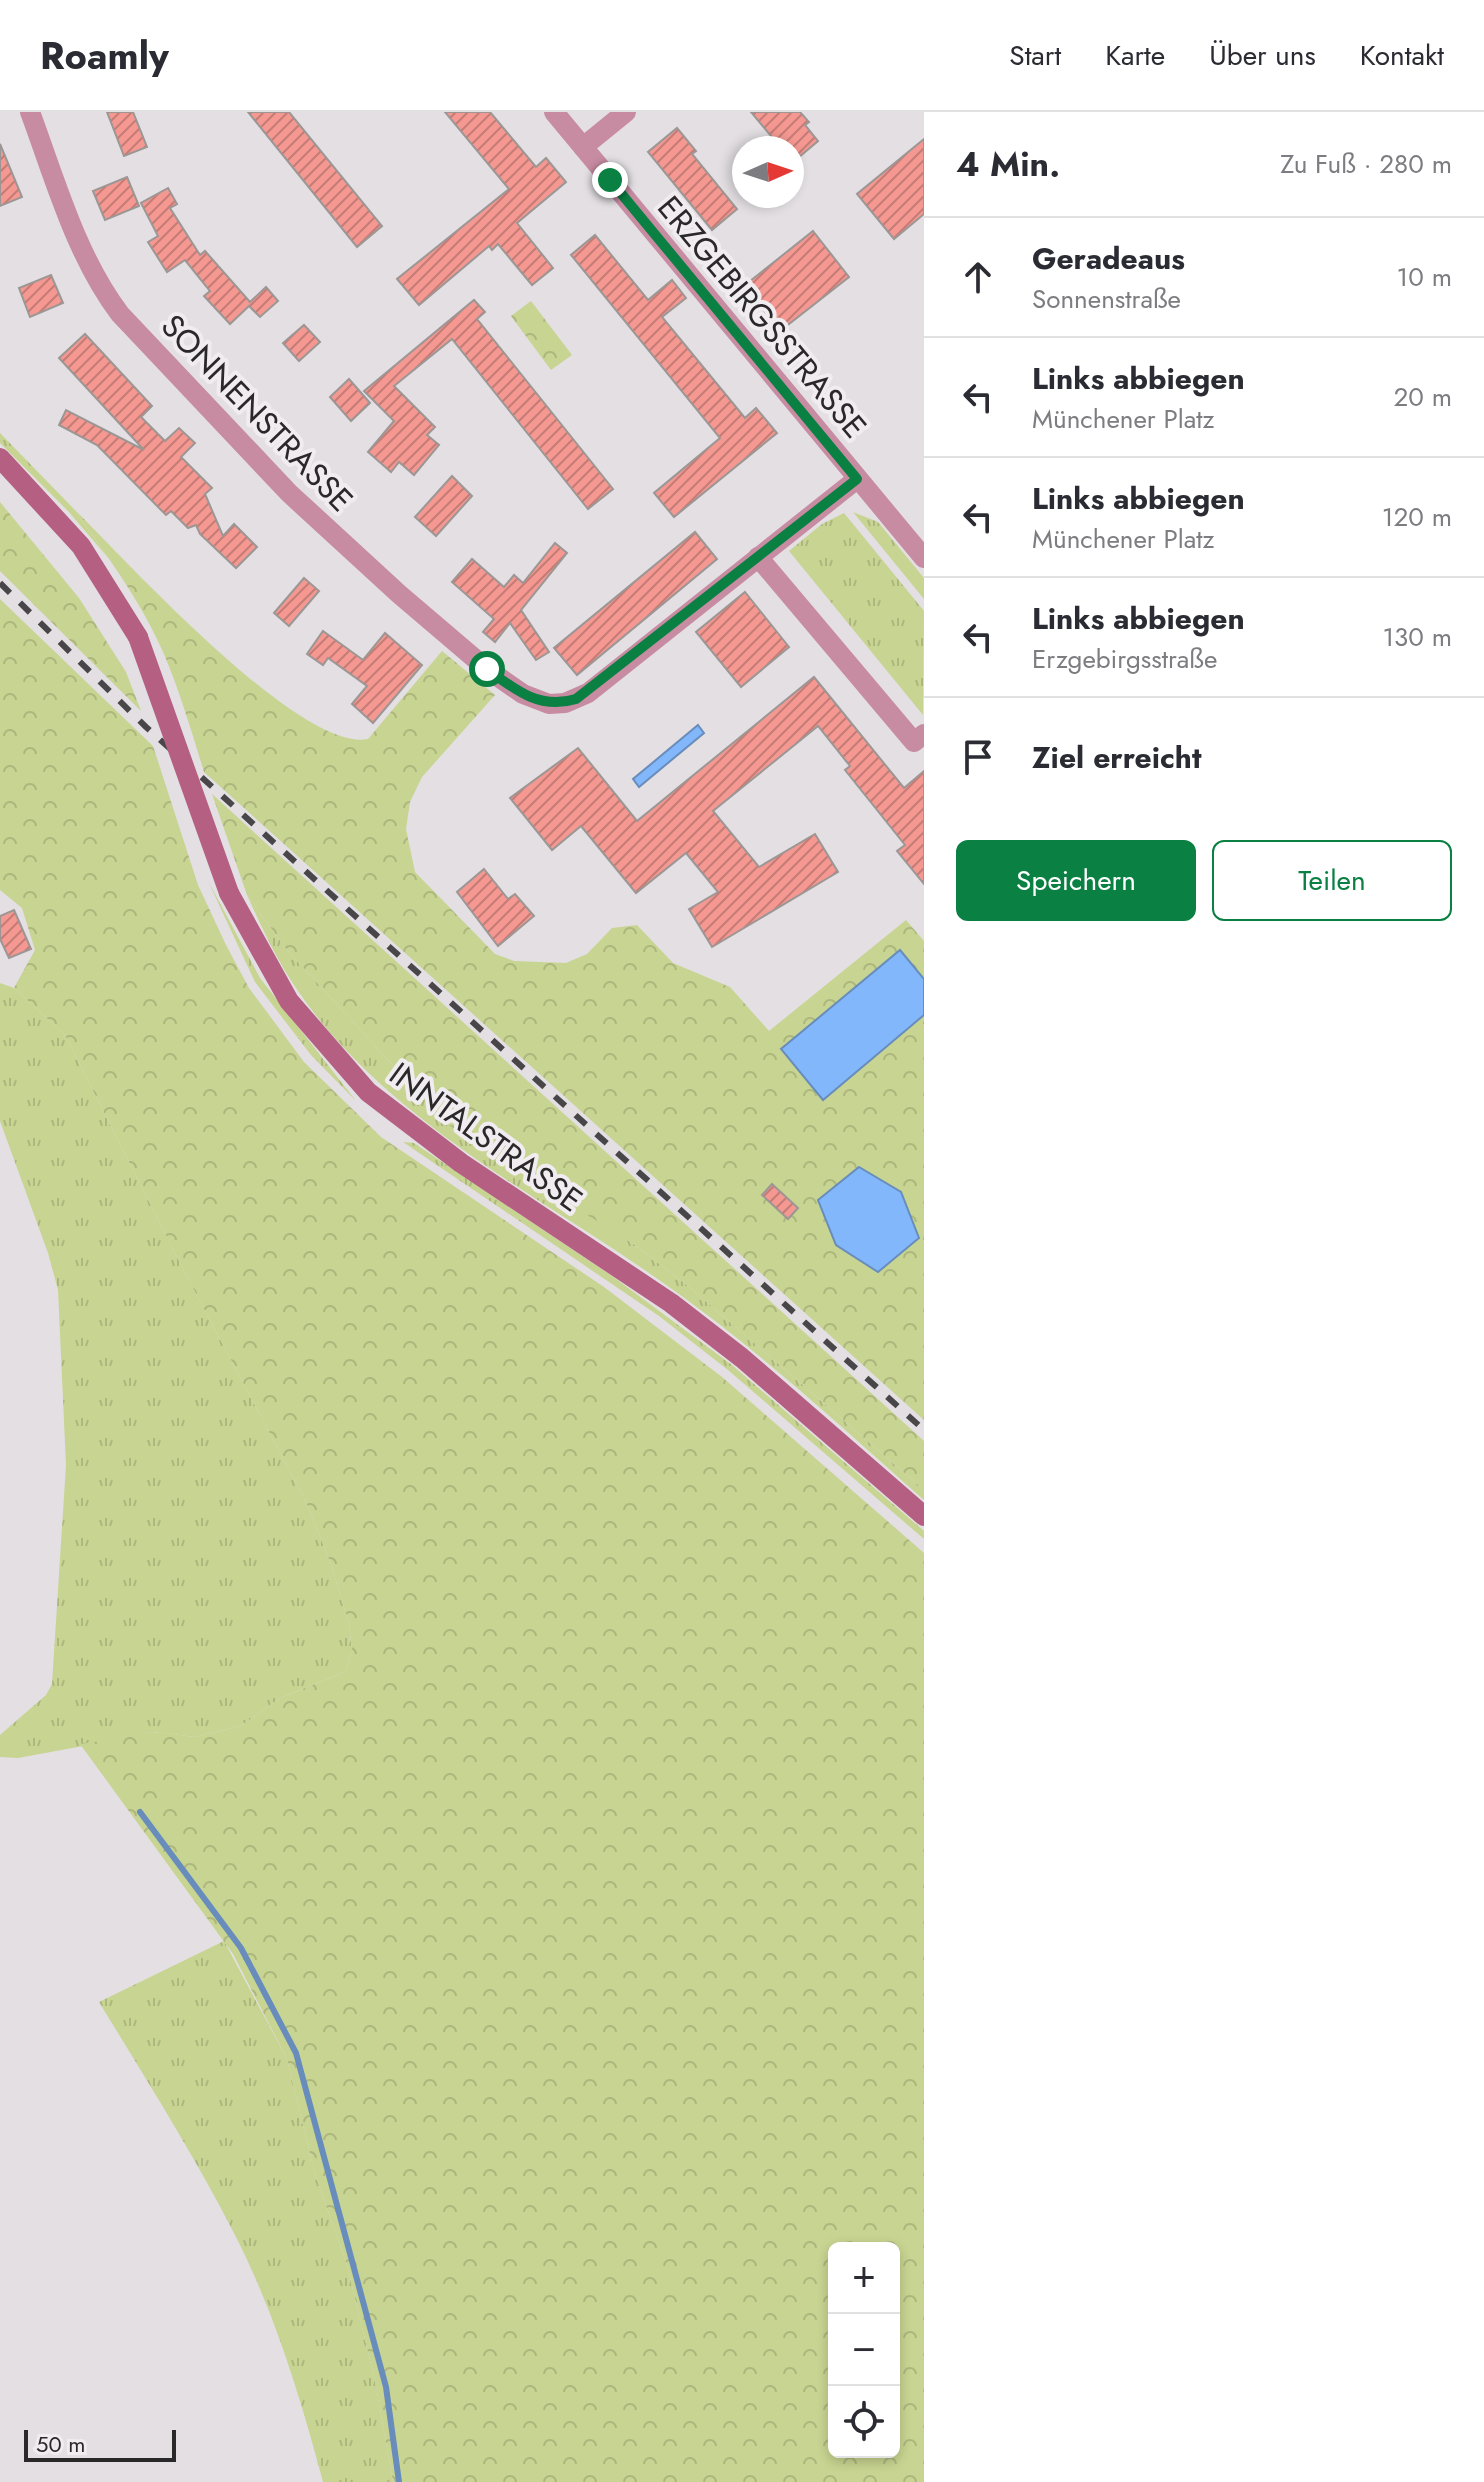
<!DOCTYPE html>
<html lang="de">
<meta charset="utf-8">
<style>
body{margin:0;font-family:Jost,sans-serif;background:#f2f2f3;color:#2b2b33}
.controls{position:absolute;right:24px;bottom:24px;display:grid;overflow:hidden;border-radius:12px;box-shadow:0 4px 12px #0003}
.controls button{width:72px;height:72px;display:grid;place-items:center;padding:0;border:0;border-bottom:2px solid #e1e1e2;background:#fff;color:#2b2b33;font:40px sans-serif}
.compass{position:absolute;left:732px;top:24px;width:72px;height:72px;border-radius:50%;background:#fff;box-shadow:0 4px 12px #0003;rotate:87deg}
.scale{position:absolute;left:24px;bottom:20px;width:152px;box-sizing:border-box;padding-left:8px;border:4px solid #2a2829;border-top:0;font-size:22px;line-height:28px;white-space:nowrap;color:#2a2829;-webkit-text-stroke:6px #f1ecf0;paint-order:stroke}
.stop{position:absolute;width:24px;height:24px;margin:-18px;border:6px solid #0b8043;border-radius:50%;background:#fff}
.stop.end{background:#0b8043;border-color:#fff;box-shadow:0 2px 8px #0008}
.list{margin:0;padding:0;list-style:none}
h2{display:flex;justify-content:space-between;align-items:center;height:104px;margin:0;padding:0 32px;font-size:34px}
h2 small{font-size:26px;font-weight:400;color:#7c7c81}
.list li{display:grid;grid-template-columns:52px 1fr auto;gap:24px;align-items:center;box-sizing:border-box;height:120px;padding:0 32px;border-top:2px solid #e1e1e2}
.list b{display:block;font-size:30px;white-space:nowrap}
.list p{margin:0;font-size:26px;white-space:nowrap;color:#7c7c81}
.list em{font-size:26px;font-style:normal;color:#7c7c81}
.actions{display:flex;gap:16px;padding:24px 32px}
.actions a{flex:1;padding:18px 0;border:2px solid #0b8043;border-radius:12px;text-align:center;font-size:28px;color:#0b8043}
.actions .main{background:#0b8043;color:#fff}
.icon{flex:none;width:44px;height:44px;fill:none;stroke:currentColor;stroke-width:2;stroke-linecap:round;stroke-linejoin:round}
.map{position:relative;flex:none;width:924px;height:2370px;overflow:hidden}
header{display:flex;align-items:center;gap:48px;box-sizing:border-box;height:112px;padding:0 40px;background:#fff;border-bottom:2px solid #e1e1e2}
header strong{font-size:38px}
nav{display:flex;gap:44px;margin-inline-start:auto;font-size:28px}
main{display:flex}
aside{flex:1;background:#fff}
.map>svg:first-child{display:block}
.grass{fill:url(#grass-tufts)}
.forest{fill:url(#forest-crowns);fill-rule:evenodd}
.water{fill:#82b8fb;stroke:#688dbc;stroke-width:2}
.lines{fill:none;stroke-linecap:round;stroke-linejoin:round}
.stream{stroke:#688dbc;stroke-width:6}
.building{fill:url(#building-hatch);stroke:#9c9695;stroke-width:2}
.street{stroke:#c78ba2;stroke-width:20}
.secondary{stroke:#b56083;stroke-width:20}
.rail{stroke:#484648;stroke-width:6;stroke-dasharray:14 14;stroke-linecap:butt}
.secondary-bridge{stroke:#b56083;stroke-width:20}
.route{stroke:#0b8043;stroke-width:10}
.labels{text-anchor:middle;stroke-width:8;stroke-linejoin:round;paint-order:stroke}
.street-label{font-size:32px;fill:#2a2829;stroke:#f1ecf0}
</style>
<header>
<strong>Roamly</strong>
<nav><a>Start</a><a>Karte</a><a>Über uns</a><a>Kontakt</a></nav>
</header>
<main>
<div class="map">
<svg width="924" height="2370" viewBox="0 0 924 2370">
<defs>
<pattern id="grass-tufts" width="24" height="20" patternUnits="userSpaceOnUse" patternTransform="scale(2)"><rect width="24" height="20" fill="#c8d491"/><path d="M3 7l-1-3M5 7V3M7 7l1-3M15 17l-1-3M17 17v-4M19 17l1-3" fill="none" stroke="#acb67d"/></pattern>
<pattern id="forest-crowns" width="20" height="18" patternUnits="userSpaceOnUse" patternTransform="scale(2)"><rect width="20" height="18" fill="#c8d491"/><path d="M2 6a3 3 0 1 1 6 0M12 15a3 3 0 1 1 6 0" fill="none" stroke="#acb67d"/></pattern>
<pattern id="building-hatch" width="6" height="6" patternUnits="userSpaceOnUse" patternTransform="scale(2)"><rect width="6" height="6" fill="#f49891"/><path d="M-1 1l2-2M0 6l6-6M5 7l2-2" fill="none" stroke="#c67c76"/></pattern>
</defs>
<rect width="100%" height="100%" fill="#e3dfe3"/>
<g class="grass">
<path d="M0,321L72,395L110,448L68,399L0,331Z"/>
<path d="M853,400L878,410L924,466V487Z"/>
<path d="M844,401L924,499L923,603L789,439L822,412Z"/>
<path d="M208,769L260,866L356,989L311,943L255,870Z"/>
<path d="M247,783L287,838L445,1010L632,1131L687,1173L924,1378V1388C844,1317 765,1244 679,1182C548,1087 392,1015 298,879C277,849 262,816 247,783Z"/>
<path d="M0,871L14,876L65,923L184,1159L306,1390L331,1452L349,1512L352,1539L345,1560L280,1586L241,1614L194,1625L159,1620L18,1646L0,1645V1623L46,1583L52,1572L66,1353L58,1178L48,1141L0,1009Z"/>
<path d="M403,1030L414,1031L612,1164L732,1253L924,1419V1427L728,1258L659,1204Z"/>
<path d="M224,1829L287,1947L315,2062L347,2153L375,2269L393,2370H323C301,2287 274,2199 235,2123C194,2043 146,1967 99,1890Z"/>
</g>
<g class="forest">
<path d="M531,189L572,243L551,258L511,204Z"/>
<path d="M0,390L79,486L126,560L141,599L0,459Z"/>
<path d="M72,395C123,445 300,641 368,627L442,539L495,583L422,665L410,690L406,717L415,760L495,842L514,849L566,851L587,842L612,816L637,813L673,851L730,875L769,919L906,808L924,829V1308L204,660C192,621 180,580 164,542C141,489 106,442 72,395Z"/>
<path d="M0,487L153,634L198,773L226,833L249,876L304,950L381,1025L604,1175L722,1265L924,1441V2370H393L375,2269L347,2153L315,2062L287,1947L233,1842L80,1632L160,1620L194,1625L241,1614L280,1586L345,1560L352,1539L349,1512L331,1452L306,1390L184,1159L65,923L14,876L35,838L22,796L0,778ZM834,2136H894V2340H834Z"/>
<path d="M212,682L924,1329V1378L687,1173L632,1131L477,1034L445,1010L287,838L247,783Z"/>
</g>
<g class="water">
<path d="M698,613L704,621L639,675L633,667Z"/>
<path d="M900,838L924,867V903L823,988L781,937Z"/>
<path d="M859,1055L901,1080L919,1126L878,1160L836,1133L818,1088Z"/>
</g>
<g class="lines">
<path class="stream" d="M140,1700L241,1836L296,1941L386,2275L399,2370"/>
</g>
<g class="building">
<path d="M107,0H133L147,35L124,44Z"/>
<path d="M248,0H289L382,114L357,135Z"/>
<path d="M445,0H490L536,55L546,46L566,70L517,111L553,156L532,173L498,132L492,138L489,134L419,193L397,167L509,77Z"/>
<path d="M751,0H800L809,10L805,13L818,29L792,51V36H781Z"/>
<path d="M677,16L696,39L692,42L737,97L712,118L648,40Z"/>
<path d="M924,27V102L894,127L857,82Z"/>
<path d="M0,32L22,85L0,94Z"/>
<path d="M127,65L139,94L105,108L93,79Z"/>
<path d="M168,76L177,92L170,96L200,143L205,139L250,190L266,175L278,189L260,205L249,194L230,212L204,184L210,179L185,148L167,160L148,130L158,124L141,91Z"/>
<path d="M813,119L849,165L780,219L744,174Z"/>
<path d="M595,123L648,188L672,168L686,186L662,205L745,306L756,296L777,321L674,405L654,381L720,326L571,143Z"/>
<path d="M51,163L63,191L30,205L19,176Z"/>
<path d="M474,188L485,200L477,207L613,377L588,397L452,227L394,274L435,315L427,323L439,333L414,363L399,350L391,360L368,340L394,309L364,279Z"/>
<path d="M304,213L320,230L299,249L283,231Z"/>
<path d="M85,222L152,294L141,305L165,329L179,316L195,331L181,345L212,376L205,382L223,424L234,412L257,435L236,456L200,422L196,413L188,416L171,399L166,403L97,333L59,313L66,298L144,338L59,246Z"/>
<path d="M349,267L370,291L351,309L330,285Z"/>
<path d="M452,364L472,384L436,424L415,405Z"/>
<path d="M695,420L717,447L577,563L554,536Z"/>
<path d="M555,431L567,441L521,498L549,540L536,548L510,511L495,530L483,520L494,507L452,470L472,447L504,475L514,463L523,471Z"/>
<path d="M304,466L319,479L289,514L274,501Z"/>
<path d="M745,480L789,535L741,575L696,520Z"/>
<path d="M323,519L363,548L385,521L422,553L373,611L352,592L367,574L328,546L323,553L307,542Z"/>
<path d="M814,565L904,676L924,659V772L897,739L905,733L845,658L850,654L818,614L713,699L759,755L815,722L838,760L712,835L689,797L718,780L686,741L636,781L581,714L552,738L510,686L578,636L637,709Z"/>
<path d="M484,757L508,787L515,782L534,804L498,834L457,780Z"/>
<path d="M14,798L31,837L9,846L0,827V804Z"/>
<path d="M772,1072L798,1096L788,1107L762,1083Z"/>
</g>
<g class="lines">
<g class="street">
<path d="M30,0C55,67 76,144 120,202L289,381L399,482L487,557L523,582L549,592L565,591L588,581L857,367"/>
<path d="M554,0L924,446"/>
<path d="M583,35L626,0"/>
<path d="M758,445L914,630L924,622"/>
</g>
<g class="secondary">
<path d="M0,346L81,434L138,525"/>
<path d="M229,781L289,889L368,980L461,1051L671,1191L742,1246L924,1404"/>
</g>
<path class="rail" d="M0,471L146,615L924,1318"/>
<path class="secondary-bridge" d="M138,525L229,781"/>
</g>
<g class="lines">
<path class="route" d="M487,557C515,578 540,598 576,587L857,367L610,68"/>
</g>
<g class="labels">
<g class="street-label">
<text transform="translate(762 205) rotate(50)" y="11">ERZGEBIRGSSTRASSE</text>
<text transform="translate(257 301) rotate(46)" y="11">SONNENSTRASSE</text>
<text transform="translate(486 1025) rotate(36)" y="11">INNTALSTRASSE</text>
</g>
</g>
</svg>
<div class="controls">
<button>+</button>
<button>−</button>
<button><svg class="icon" aria-label="locate" viewBox="0 0 24 24"><circle cx="12" cy="12" r="6"/><path d="M12 2v4M12 18v4M2 12h4M18 12h4"/></svg></button>
</div>
<svg class="compass" viewBox="-18 -18 36 36"><path d="M0-13l5 13h-10z" fill="#e53935"/><path d="M0 13l5-13h-10z" fill="#7c7c81"/></svg>
<div class="scale">50 m</div>
<div class="stop" style="left:487px;top:557px"></div>
<div class="stop end" style="left:610px;top:68px"></div>
</div>
<aside>
<h2>4 Min.<small>Zu Fuß · 280 m</small></h2>
<ul class="list">
<li><svg class="icon" aria-label="ahead" viewBox="0 0 24 24"><path d="M12 20V5M6 11l6-6 6 6"/></svg><div><b>Geradeaus</b><p>Sonnenstraße</p></div><em>10 m</em></li>
<li><svg class="icon" aria-label="left" viewBox="0 0 24 24"><path d="M17 20v-9H6M10 6l-5 5 5 5"/></svg><div><b>Links abbiegen</b><p>Münchener Platz</p></div><em>20 m</em></li>
<li><svg class="icon" aria-label="left" viewBox="0 0 24 24"><path d="M17 20v-9H6M10 6l-5 5 5 5"/></svg><div><b>Links abbiegen</b><p>Münchener Platz</p></div><em>120 m</em></li>
<li><svg class="icon" aria-label="left" viewBox="0 0 24 24"><path d="M17 20v-9H6M10 6l-5 5 5 5"/></svg><div><b>Links abbiegen</b><p>Erzgebirgsstraße</p></div><em>130 m</em></li>
<li><svg class="icon" aria-label="arrive" viewBox="0 0 24 24"><path d="M6 21V4h12l-3 4 3 4H6"/></svg><div><b>Ziel erreicht</b></div></li>
</ul>
<div class="actions"><a class="main">Speichern</a><a>Teilen</a></div>
</aside>
</main>
